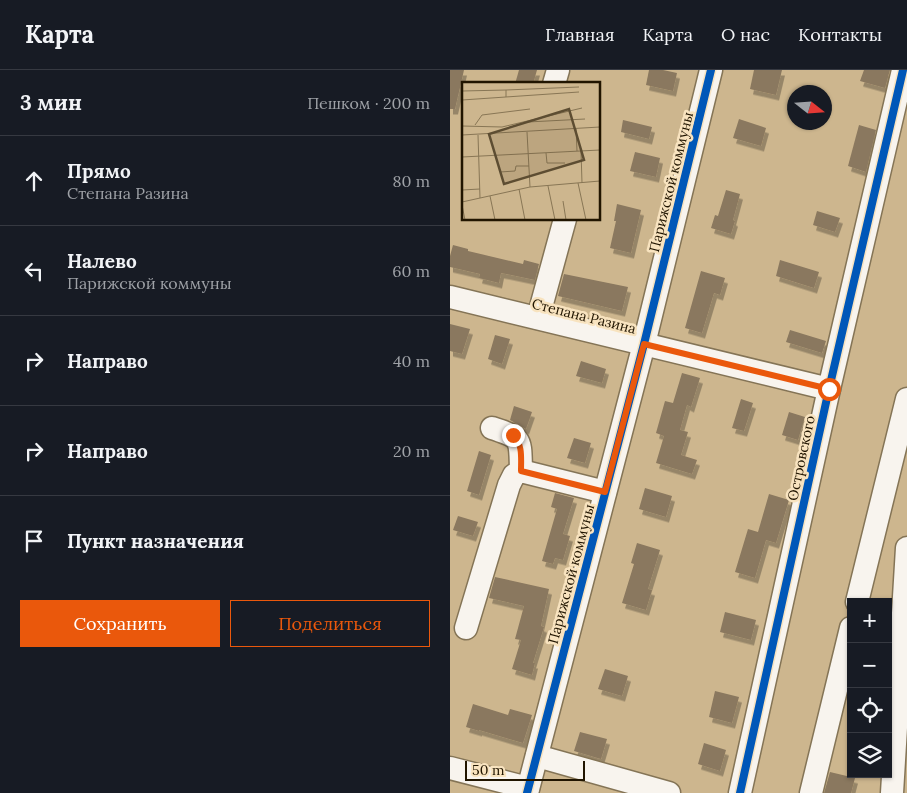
<!DOCTYPE html>
<html lang="ru">
<meta charset="utf-8">
<style>
body{margin:0;font-family:Lora,serif;background:#20242c;color:#f1f3f6}
.controls{position:absolute;right:15px;bottom:15px;display:grid;overflow:hidden;border-radius:0px;box-shadow:0 1px 4px #0004}
.controls button{width:45px;height:45px;display:grid;place-items:center;padding:0;border:0;border-bottom:1px solid #363941;background:#171b24;color:#f1f3f6;font:25px sans-serif}
.compass{position:absolute;left:337px;top:15px;width:45px;height:45px;border-radius:50%;background:#171b24;box-shadow:0 1px 4px #0004;rotate:107deg}
.scale{position:absolute;left:15px;bottom:12px;width:120px;box-sizing:border-box;padding-left:5px;border:2px solid #211500;border-top:0;font-size:14px;line-height:18px;white-space:nowrap;color:#211500;-webkit-text-stroke:4px #f8e3bf;paint-order:stroke}
.stop{position:absolute;width:15px;height:15px;margin:-11px;border:4px solid #ea580c;border-radius:50%;background:#fff}
.stop.end{background:#ea580c;border-color:#fff;box-shadow:0 1px 5px #0008}
.list{margin:0;padding:0;list-style:none}
h2{display:flex;justify-content:space-between;align-items:center;height:65px;margin:0;padding:0 20px;font-size:21px}
h2 small{font-size:16px;font-weight:400;color:#9ea1a6}
.list li{display:grid;grid-template-columns:32px 1fr auto;gap:15px;align-items:center;box-sizing:border-box;height:90px;padding:0 20px;border-top:1px solid #363941}
.list b{display:block;font-size:19px;white-space:nowrap}
.list p{margin:0;font-size:16px;white-space:nowrap;color:#9ea1a6}
.list em{font-size:16px;font-style:normal;color:#9ea1a6}
.actions{display:flex;gap:10px;padding:15px 20px}
.actions a{flex:1;padding:11px 0;border:1px solid #ea580c;border-radius:0px;text-align:center;font-size:18px;color:#ea580c}
.actions .main{background:#ea580c;color:#fff}
.icon{flex:none;width:28px;height:28px;fill:none;stroke:currentColor;stroke-width:2;stroke-linecap:round;stroke-linejoin:round}
.map{position:relative;flex:none;width:457px;height:723px;overflow:hidden}
header{display:flex;align-items:center;gap:30px;box-sizing:border-box;height:70px;padding:0 25px;background:#171b24;border-bottom:1px solid #363941}
header strong{font-size:24px}
nav{display:flex;gap:28px;margin-inline-start:auto;font-size:18px}
main{display:flex}
aside{flex:1;background:#171b24}
.map>svg:first-child{display:block}
.building{fill:#8a785e;filter:url(#shadow)}
.lines{fill:none;stroke-linecap:round;stroke-linejoin:round}
.minor-casing{stroke:#847456;stroke-width:25}
.minor{stroke:#f8f4ee;stroke-width:22}
.cycleway-casing{stroke:#f8e3bf;stroke-width:11}
.cycleway{stroke:#0057b8;stroke-width:8}
.route{stroke:#ea580c;stroke-width:6}
.labels{text-anchor:middle;stroke-width:5;stroke-linejoin:round;paint-order:stroke}
.street-label{font-size:14px;fill:#211500;stroke:#f8e3bf}
.inset-road{fill:none;stroke:#887655;stroke-width:1}
.view{fill:#5d4d32;fill-opacity:0.15;stroke:#5d4d32;stroke-width:2.5}
.inset-edge{fill:none;stroke:#211500;stroke-width:2.5}
</style>
<header>
<strong>Карта</strong>
<nav><a>Главная</a><a>Карта</a><a>О нас</a><a>Контакты</a></nav>
</header>
<main>
<aside>
<h2>3 мин<small>Пешком · 200 m</small></h2>
<ul class="list">
<li><svg class="icon" aria-label="ahead" viewBox="0 0 24 24"><path d="M12 20V5M6 11l6-6 6 6"/></svg><div><b>Прямо</b><p>Степана Разина</p></div><em>80 m</em></li>
<li><svg class="icon" aria-label="left" viewBox="0 0 24 24"><path d="M17 20v-9H6M10 6l-5 5 5 5"/></svg><div><b>Налево</b><p>Парижской коммуны</p></div><em>60 m</em></li>
<li><svg class="icon" aria-label="right" viewBox="0 0 24 24"><path d="M7 20v-9h11M14 6l5 5-5 5"/></svg><div><b>Направо</b></div><em>40 m</em></li>
<li><svg class="icon" aria-label="right" viewBox="0 0 24 24"><path d="M7 20v-9h11M14 6l5 5-5 5"/></svg><div><b>Направо</b></div><em>20 m</em></li>
<li><svg class="icon" aria-label="arrive" viewBox="0 0 24 24"><path d="M6 21V4h12l-3 4 3 4H6"/></svg><div><b>Пункт назначения</b></div></li>
</ul>
<div class="actions"><a class="main">Сохранить</a><a>Поделиться</a></div>
</aside>
<div class="map">
<svg width="457" height="723" viewBox="0 0 457 723">
<defs>
<filter id="shadow"><feDropShadow dx="3" dy="5.5" stdDeviation="0" flood-color="#0004"/></filter>
</defs>
<rect width="100%" height="100%" fill="#cdb68e"/>
<g class="building">
<path d="M0,0H14L5,39H0Z"/>
<path d="M69,0H87L83,14H65Z"/>
<path d="M199,0H213L227,3L223,21L196,15Z"/>
<path d="M304,0H332L326,25L300,19Z"/>
<path d="M414,0H440L435,18L410,11Z"/>
<path d="M289,49L316,58L311,76L283,68Z"/>
<path d="M173,50L202,57L199,69L171,62Z"/>
<path d="M409,55L426,60L416,102L398,96Z"/>
<path d="M185,82L210,88L206,107L180,101Z"/>
<path d="M276,120L290,124L283,150L285,151L281,164L261,158L265,145L268,146Z"/>
<path d="M167,134L191,140L181,183L160,178L166,151H164Z"/>
<path d="M367,141L390,148L385,162L363,155Z"/>
<path d="M3,175L18,179V181L73,194L74,190L89,194L85,210L51,203L49,213L29,208L30,204L0,197V186Z"/>
<path d="M330,190L369,202L364,218L326,206Z"/>
<path d="M251,201L275,208L270,225L264,223L252,263L235,258Z"/>
<path d="M114,204L178,217L172,241L108,226Z"/>
<path d="M0,254L20,259L12,284L0,281Z"/>
<path d="M340,260L376,271L372,283L336,272Z"/>
<path d="M45,265L60,269L52,294L38,289Z"/>
<path d="M131,291L156,299L152,313L126,306Z"/>
<path d="M232,303L250,308L241,337L237,335L230,360L238,362L231,385L247,390L242,404L206,393L214,366L206,363L215,331L223,333Z"/>
<path d="M291,329L303,333L294,361L282,358Z"/>
<path d="M64,336L82,342L76,359L60,350Z"/>
<path d="M339,342L355,347L348,370L332,365Z"/>
<path d="M124,368L141,373L135,393L117,388Z"/>
<path d="M29,381L41,385L29,425L17,421Z"/>
<path d="M195,418L222,426L216,447L189,439Z"/>
<path d="M105,423L124,428L113,464L120,466L113,490L105,488L103,494L92,491L107,439L101,437Z"/>
<path d="M319,424L339,430L326,473L316,470L305,508L285,502L298,459L308,462Z"/>
<path d="M8,446L28,452L23,466L3,460Z"/>
<path d="M187,473L210,480L198,519L202,520L196,540L172,533L184,494L181,493Z"/>
<path d="M45,507L99,519L91,556L94,557L83,593H85L82,605L62,599L71,570L65,569L74,536L39,528Z"/>
<path d="M275,542L306,550L301,570L270,562Z"/>
<path d="M155,599L178,606L172,626L148,619Z"/>
<path d="M265,621L289,627L282,653L259,647Z"/>
<path d="M23,634L58,645L60,639L82,645L73,673L29,660V661L16,657Z"/>
<path d="M130,662L157,669L151,689L124,681Z"/>
<path d="M254,673L276,680L270,701L248,694Z"/>
<path d="M380,702L405,708L401,723H374Z"/>
</g>
<g class="lines">
<defs>
<g id="minor">
<path d="M104,14L108,0"/>
<path d="M0,227L379,319"/>
<path d="M88,248L115,149"/>
<path d="M42,358C73,368 70,369 71,401"/>
<path d="M407,532L457,329"/>
<path d="M16,558L59,415L64,405L71,401L155,422"/>
<path d="M87,686L219,723"/>
<path d="M0,698L78,718"/>
<path d="M77,723L194,274L261,0"/>
<path d="M290,723L379,319L453,0"/>
<path d="M361,723L401,558"/>
<path d="M442,723L457,478"/>
</g>
</defs>
<use href="#minor" class="minor-casing"/>
<use href="#minor" class="minor"/>
<defs>
<g id="cycleway">
<path d="M77,723L194,274L261,0"/>
<path d="M290,723L379,319L453,0"/>
</g>
</defs>
<use href="#cycleway" class="cycleway-casing"/>
<use href="#cycleway" class="cycleway"/>
</g>
<g class="lines">
<path class="route" d="M63,365C73,374 71,388 71,401L155,422L194,274L379,319"/>
</g>
<g class="labels">
<g class="street-label">
<text transform="translate(221 112) rotate(-76)" y="5">Парижской коммуны</text>
<text transform="translate(134 246) rotate(14)" y="5">Степана Разина</text>
<text transform="translate(351 388) rotate(-78)" y="5">Островского</text>
<text transform="translate(121 504) rotate(-75)" y="5">Парижской коммуны</text>
</g>
</g>
<g transform="translate(12 12)">
<rect width="138" height="138" fill="#cdb68e"/>
<path class="inset-road" d="M0,9L44,8M44,15V8L117,5M0,18L117,10M66,40L123,37M13,43L20,33L68,27M0,44L40,45L120,26M114,46L115,69M65,50L68,105M0,53L138,45M16,53L18,116M119,69L120,101M84,71L85,81H103M0,75L138,68M38,90L53,89L54,84H67M116,101L124,138M86,104L93,138M57,107L63,138M0,108L18,107M28,114L33,138M101,119L104,138M0,120L68,105L138,99M0,123L3,138"/>
<path class="view" d="M107,27L122,78L42,102L27,52Z"/>
<rect width="138" height="138" class="inset-edge"/>
</g>
</svg>
<div class="controls">
<button>+</button>
<button>−</button>
<button><svg class="icon" aria-label="locate" viewBox="0 0 24 24"><circle cx="12" cy="12" r="6"/><path d="M12 2v4M12 18v4M2 12h4M18 12h4"/></svg></button>
<button><svg class="icon" aria-label="layers" viewBox="0 0 24 24"><path d="M12 4l9 5-9 5-9-5zM3 14l9 5 9-5"/></svg></button>
</div>
<svg class="compass" viewBox="-18 -18 36 36"><path d="M0-13l5 13h-10z" fill="#e53935"/><path d="M0 13l5-13h-10z" fill="#9ea1a6"/></svg>
<div class="scale">50 m</div>
<div class="stop" style="left:379px;top:319px"></div>
<div class="stop end" style="left:63px;top:365px"></div>
</div>
</main>
